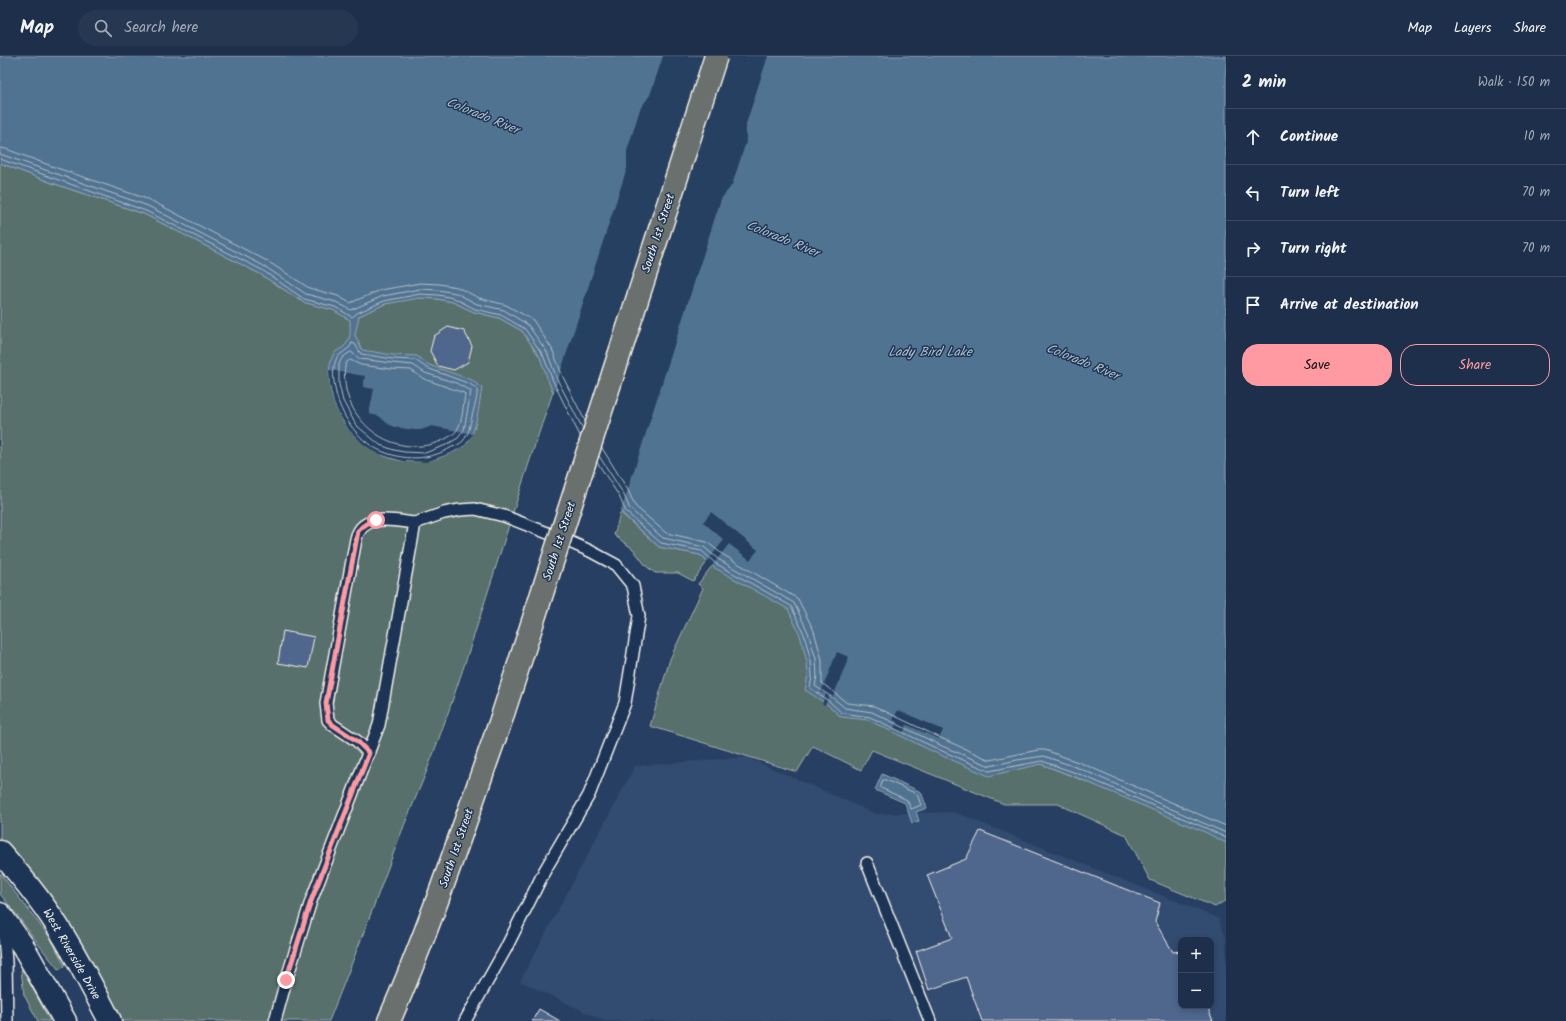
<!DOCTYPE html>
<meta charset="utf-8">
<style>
body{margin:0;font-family:Kalam,sans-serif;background:#253751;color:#f1f3f6}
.controls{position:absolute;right:12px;bottom:12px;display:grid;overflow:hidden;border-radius:8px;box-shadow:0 2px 6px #0003}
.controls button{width:36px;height:36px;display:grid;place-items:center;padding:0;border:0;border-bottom:1px solid #3b4a62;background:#1d2f4a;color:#f1f3f6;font:20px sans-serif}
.stop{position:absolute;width:12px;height:12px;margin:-9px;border:3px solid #ff9aa2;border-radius:50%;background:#fff}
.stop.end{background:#ff9aa2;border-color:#fff;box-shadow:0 1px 4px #0008}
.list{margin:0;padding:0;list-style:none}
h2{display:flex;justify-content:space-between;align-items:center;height:52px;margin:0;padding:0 16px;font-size:17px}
h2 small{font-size:13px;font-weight:400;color:#a0a9b5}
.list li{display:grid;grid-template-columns:26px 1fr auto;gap:12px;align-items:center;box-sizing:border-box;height:56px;padding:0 16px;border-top:1px solid #3b4a62}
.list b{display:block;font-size:15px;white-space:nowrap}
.list em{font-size:13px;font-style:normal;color:#a0a9b5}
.actions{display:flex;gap:8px;padding:12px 16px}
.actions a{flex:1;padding:9px 0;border:1px solid #ff9aa2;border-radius:16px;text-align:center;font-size:14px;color:#ff9aa2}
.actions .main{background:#ff9aa2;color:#111}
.icon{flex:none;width:22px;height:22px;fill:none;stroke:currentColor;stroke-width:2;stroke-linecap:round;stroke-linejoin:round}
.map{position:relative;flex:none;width:1226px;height:965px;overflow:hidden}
header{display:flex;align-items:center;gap:24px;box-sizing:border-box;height:56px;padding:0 20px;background:#1d2f4a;border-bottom:1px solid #3b4a62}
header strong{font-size:19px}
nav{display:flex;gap:22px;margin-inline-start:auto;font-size:14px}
.search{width:280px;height:36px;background:#253751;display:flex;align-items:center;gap:10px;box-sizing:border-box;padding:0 14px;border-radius:22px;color:#a0a9b5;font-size:15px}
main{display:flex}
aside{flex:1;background:#1d2f4a}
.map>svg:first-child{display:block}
.built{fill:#334b6f;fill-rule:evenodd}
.green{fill:#58706c;stroke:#a6b0aa}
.water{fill:#517392;stroke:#92a5b4}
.pier{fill:#273f62}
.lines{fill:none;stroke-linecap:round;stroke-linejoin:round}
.shore{stroke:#b3bfc6;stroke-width:1}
.building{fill:#4f668d;stroke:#f4f1e8}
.lane-casing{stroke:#f4f1e8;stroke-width:14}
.secondary-casing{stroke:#f4f1e8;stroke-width:25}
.primary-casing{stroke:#f4f1e8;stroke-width:25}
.lane{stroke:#1d3557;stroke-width:11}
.secondary{stroke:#1d3557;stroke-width:22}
.primary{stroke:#6b706d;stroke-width:22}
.primary-bridge-casing{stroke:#f4f1e8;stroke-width:25;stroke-linecap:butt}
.primary-bridge{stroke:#6b706d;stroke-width:22}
.route{stroke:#ff9aa2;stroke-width:5}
.labels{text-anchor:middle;stroke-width:3;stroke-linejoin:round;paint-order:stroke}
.street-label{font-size:12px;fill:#f4f1e8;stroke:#1d3557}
.water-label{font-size:13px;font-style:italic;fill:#b3bfc6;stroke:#1d3557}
</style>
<header>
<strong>Map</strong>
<div class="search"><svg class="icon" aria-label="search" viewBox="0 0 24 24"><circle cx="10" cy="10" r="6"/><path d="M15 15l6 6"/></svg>Search here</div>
<nav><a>Map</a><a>Layers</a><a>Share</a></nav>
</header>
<main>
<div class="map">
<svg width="1226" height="965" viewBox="0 0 1226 965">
<rect width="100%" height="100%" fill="#273f62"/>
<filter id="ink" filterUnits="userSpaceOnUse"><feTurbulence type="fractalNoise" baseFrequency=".025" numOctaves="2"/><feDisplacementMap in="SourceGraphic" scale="8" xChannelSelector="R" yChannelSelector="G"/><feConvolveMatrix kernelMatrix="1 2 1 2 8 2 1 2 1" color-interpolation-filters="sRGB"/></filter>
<g filter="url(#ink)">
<path class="built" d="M746,701L876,758L954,756L1218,862L1226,882V965H604L520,925L635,710ZM1181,884H1211V950H1181Z"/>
<g class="green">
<path d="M0,107L52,127L144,158L260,218L303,246L333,254L350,264L385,248L403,244L420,242L437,243L453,246L474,256L499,262L522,275L540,301L553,336C511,455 478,577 434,696C422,729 407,760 395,793C374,850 352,908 329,965H122C108,939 96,911 81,886C58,848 31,813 0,782Z"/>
<path d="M621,455L623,459L659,491L700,499L707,506L693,525L678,517H655L646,510L633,493L614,479Z"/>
<path d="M712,510L751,532L798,550L1019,712L1041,708L1226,780V844L1215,851L1150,824L1126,779L1058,748H1004L872,694L861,714L813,690L797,716L650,670L670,603L703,532L698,528Z"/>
<path d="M0,817L51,883L65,910L59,914C38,890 21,862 0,838Z"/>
<path d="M22,913L50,965H38L24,939L21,914Z"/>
</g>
<g class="water">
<path d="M0,0H1226V787L1207,777L1078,722L1041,708L989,720L938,698L868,664L841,661L828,649L805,634L808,619L807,606L800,579L788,553L713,511L700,499L659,491L623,458L615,442L577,382L549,327L540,301L522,275L499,262L474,256L453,246L437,243L420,242L385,248L359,260L355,279L362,294L393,299L417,300L429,309L472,324L482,332C479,347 477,378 465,389C460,393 452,397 446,399C408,416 365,400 343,365C340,359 336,353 334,347C330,333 326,312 333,299C335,295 339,294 342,292C352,285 350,275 350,264L333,254L303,246L260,218L144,158L52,127L0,107Z"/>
<path d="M882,718L921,736L927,752L916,756L919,765L912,767L905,747L875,734Z"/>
</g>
<g class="pier">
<path d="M663,0H768L746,68V86L732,129L721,143L620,458L613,443L575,383L553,339L627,112V95L640,53L650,39Z"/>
<path d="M329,314L365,320L363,331L374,333L369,358L379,360L388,368L395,371L414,374H421L432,370L473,378L465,389L451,397L426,406L403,405L376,397L363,388L349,374L339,358L334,347L330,329Z"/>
<path d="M711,456L758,494L750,504L729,488L711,511L706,507L724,484L703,466Z"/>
<path d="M837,596L849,601L833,641L829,639L825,649L822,648L826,638L821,636Z"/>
<path d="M898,654L943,674L939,683L907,669L903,677L894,672L897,666L893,664Z"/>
</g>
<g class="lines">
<g class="shore">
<path d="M0,92L6,93L57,112L150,144L267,205L309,232L338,240L350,247L381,234L420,227L439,228L457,231L479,242L506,249L533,264L552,293L563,321L585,365"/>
<path d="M0,98L148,150L264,210L306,238L336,246L351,254L383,240L420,233L438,234L456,237L477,248L504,254L528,269L547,296L557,323L583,373"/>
<path d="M0,103L146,155L262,214L304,243L335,251L352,261L357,257L384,245L420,238L438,239L454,242L475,253L501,259L525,273L543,299L553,325L580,380"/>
<path d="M352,287L355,288L361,298L393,303L415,304L427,312L470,328L477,333C478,341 474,351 472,360C470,369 469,378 463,385C460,388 456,390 452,391C429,405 403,405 379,394C357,384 341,359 336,337C333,324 332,312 337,301L350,291Z"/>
<path d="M351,296L360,303L392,307L413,309L425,317L456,327L471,335L464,374L458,382L446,389L425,397L404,396L394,394L380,389L356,369L343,345L339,328V308L342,302Z"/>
<path d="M350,304L361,309L391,313L411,314L424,323L464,337L465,339C463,349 463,363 458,372C455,379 447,382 441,385C401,402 356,376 346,334C345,325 343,315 346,307Z"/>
<path d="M602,392L628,434L635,450L666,477L707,486L722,498L798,543L814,575L822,604V627L847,647L874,650L945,684L990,704L1038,694H1045L1083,708L1226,770"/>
<path d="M599,400L623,437L630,453L663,482L704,491L718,503L794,547L808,576L816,603L817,620L815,630L833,642L845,652L872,656L942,690L990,710L1017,704L1044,700L1081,713L1226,777"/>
<path d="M597,406L619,440L626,456L661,487L702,495L715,507L791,550L804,578L811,605L812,620L810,632L830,646L842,657L870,661L940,694L989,715L1042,705L1079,718L1208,773L1226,782"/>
<path d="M883,724H886L917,738L921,749L911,753L907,744L881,732Z"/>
</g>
</g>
<g class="building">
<path d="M448,271L464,275L472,290L468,306L454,314L438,310L430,295L434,280Z"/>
<path d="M283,575L314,581L308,612L278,607Z"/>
<path d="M980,775L1160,847L1155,866L1173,896L1181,895V950H1207L1213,965H982L966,921L929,934L916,895L952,882L927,819L966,803Z"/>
<path d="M539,953L560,965H532Z"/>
</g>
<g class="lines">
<defs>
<g id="lane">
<path d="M369,697L357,685L333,669L328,664L326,647L356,483C362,456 395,465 415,467"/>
<path d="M867,807L930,965"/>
<path d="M3,867L6,906L7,965"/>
<path d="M275,965L286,925L311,845L379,669L415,467L444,457L460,454L475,453L504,460L563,483L590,495L616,509L633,530L639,560L625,647L589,739L545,814L505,894L465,965"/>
</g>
<g id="secondary">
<path d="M0,796C23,822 45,849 63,879C80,907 95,936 110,965"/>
<path d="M0,858L23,890L65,965"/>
</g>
<path id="primary" d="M389,965C432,867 465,765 501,664"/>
</defs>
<use href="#lane" class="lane-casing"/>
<use href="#secondary" class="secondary-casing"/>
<use href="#primary" class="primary-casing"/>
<use href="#lane" class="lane"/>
<use href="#secondary" class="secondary"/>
<use href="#primary" class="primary"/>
<defs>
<path id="primary-bridge" d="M501,664L716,0"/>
</defs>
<use href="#primary-bridge" class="primary-bridge-casing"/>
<use href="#primary-bridge" class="primary-bridge"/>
</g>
</g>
<g class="lines" filter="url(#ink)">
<path class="route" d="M286,924L311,845L369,697L357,685L333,669L328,664L326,647L358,475C363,469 368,466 376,464"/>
</g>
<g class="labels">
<g class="street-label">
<text transform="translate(658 177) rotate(-72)" y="4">South 1st Street</text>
<text transform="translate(559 485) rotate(-72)" y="4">South 1st Street</text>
<text transform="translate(456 792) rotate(-71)" y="4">South 1st Street</text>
<text transform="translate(72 898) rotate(60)" y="4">West Riverside Drive</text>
</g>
<g class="water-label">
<text transform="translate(483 59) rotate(22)" y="5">Colorado River</text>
<text transform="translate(783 182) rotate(22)" y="5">Colorado River</text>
<text x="930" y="300">Lady Bird Lake</text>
<text transform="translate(1083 305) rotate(22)" y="5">Colorado River</text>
</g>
</g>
</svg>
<div class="controls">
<button>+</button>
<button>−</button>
</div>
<div class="stop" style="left:376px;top:464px"></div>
<div class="stop end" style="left:286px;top:924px"></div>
</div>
<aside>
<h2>2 min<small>Walk · 150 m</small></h2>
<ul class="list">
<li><svg class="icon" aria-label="ahead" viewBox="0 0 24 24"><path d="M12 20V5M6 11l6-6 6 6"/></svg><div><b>Continue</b></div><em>10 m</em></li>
<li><svg class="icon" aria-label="left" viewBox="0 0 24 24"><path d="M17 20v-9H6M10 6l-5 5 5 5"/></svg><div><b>Turn left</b></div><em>70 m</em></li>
<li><svg class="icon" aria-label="right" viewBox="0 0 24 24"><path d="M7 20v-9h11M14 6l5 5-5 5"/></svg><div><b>Turn right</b></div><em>70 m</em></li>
<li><svg class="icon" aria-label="arrive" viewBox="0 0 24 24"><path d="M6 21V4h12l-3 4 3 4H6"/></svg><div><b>Arrive at destination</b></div></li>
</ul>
<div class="actions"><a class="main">Save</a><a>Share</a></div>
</aside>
</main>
